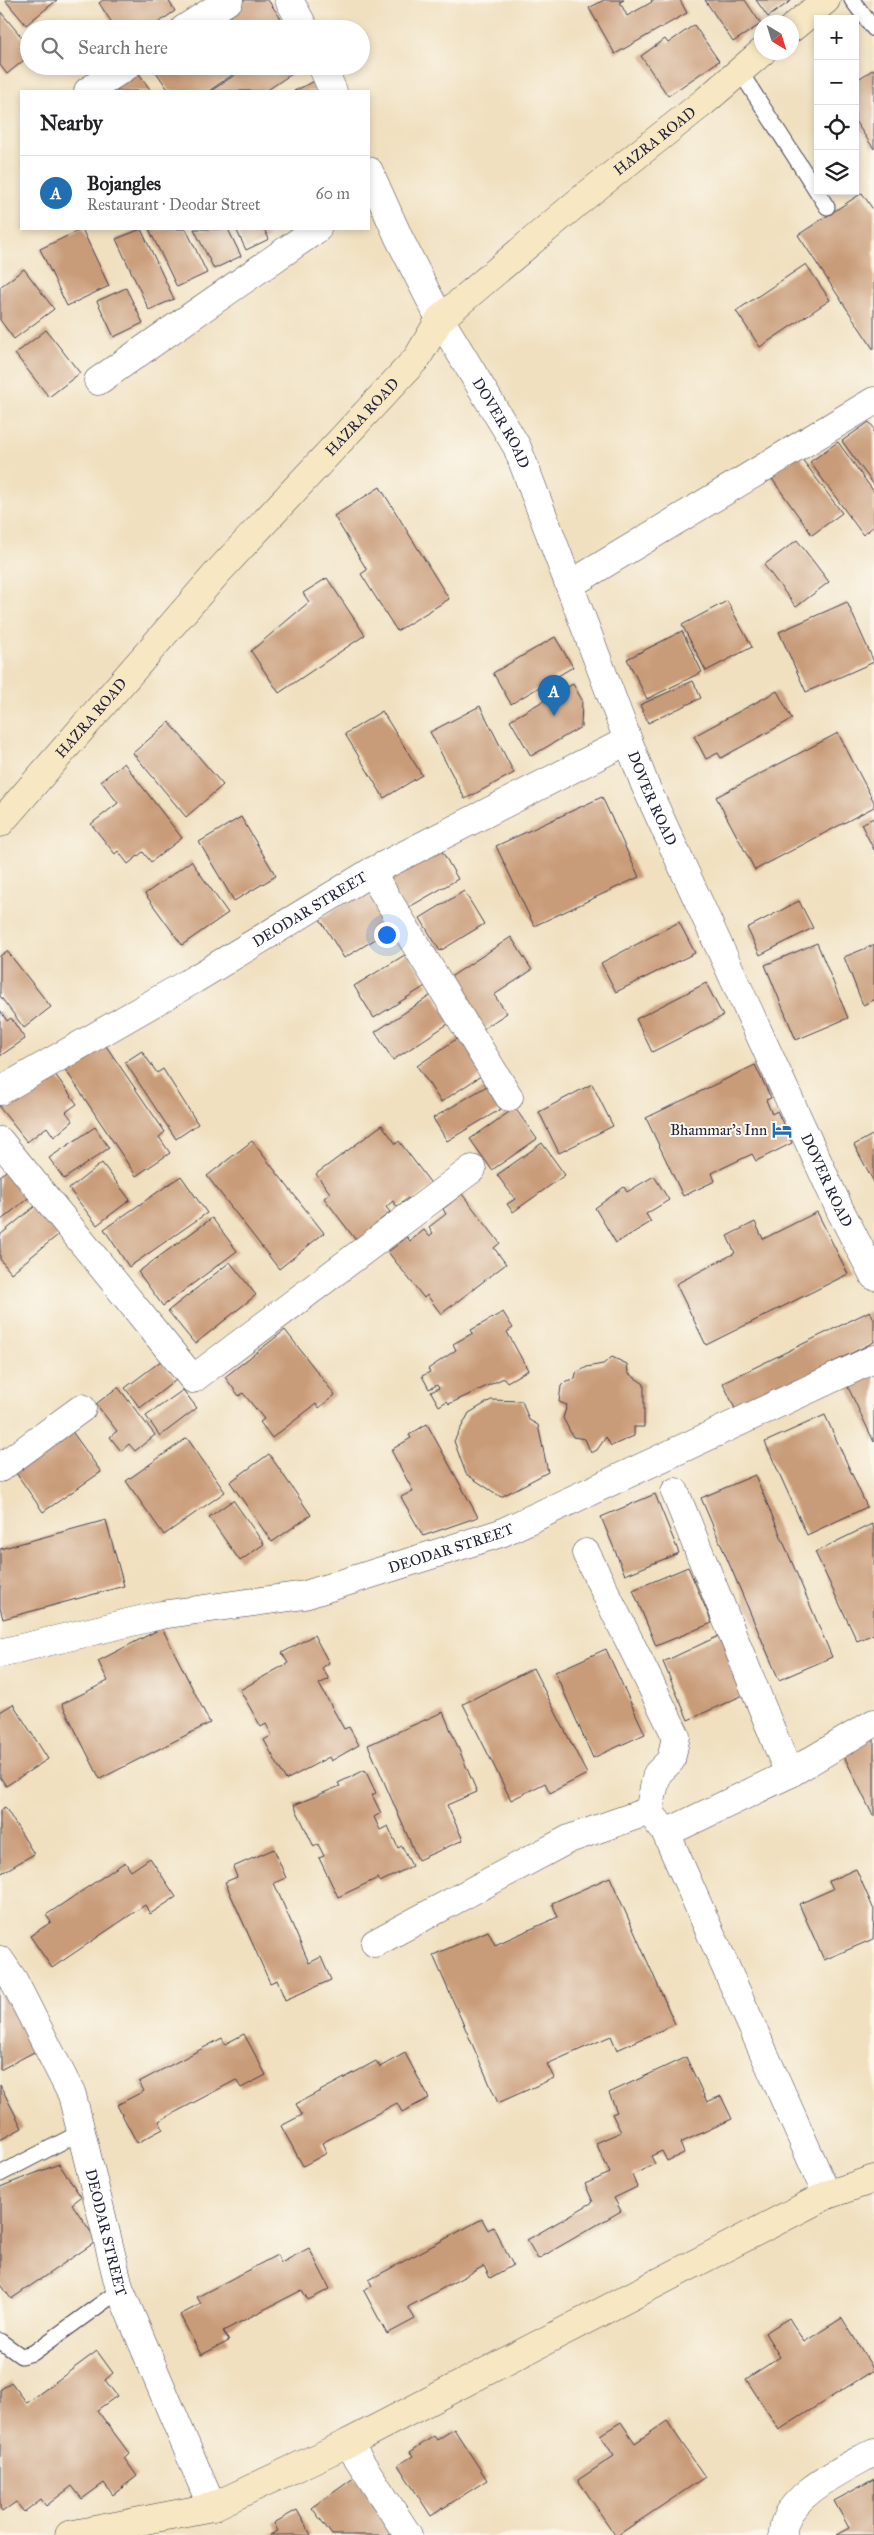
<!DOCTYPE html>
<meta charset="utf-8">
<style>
body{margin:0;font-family:"IM FELL Great Primer",serif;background:#f6f6f6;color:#202124}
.controls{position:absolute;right:15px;top:15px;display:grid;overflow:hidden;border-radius:0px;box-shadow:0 2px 8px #0003}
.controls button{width:45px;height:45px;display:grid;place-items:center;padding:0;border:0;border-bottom:1px solid #e0e0e0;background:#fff;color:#202124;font:25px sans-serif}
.compass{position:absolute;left:754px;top:15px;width:45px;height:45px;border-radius:50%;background:#fff;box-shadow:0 2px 8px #0003;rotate:142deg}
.you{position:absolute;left:386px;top:934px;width:18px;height:18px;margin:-12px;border:4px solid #fff;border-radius:50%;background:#1a73e8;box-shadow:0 0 0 8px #1a73e833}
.badge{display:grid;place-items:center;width:32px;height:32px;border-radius:50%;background:#1f6fb2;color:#fff;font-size:16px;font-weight:700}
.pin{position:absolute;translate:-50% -41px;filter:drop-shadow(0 1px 2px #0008)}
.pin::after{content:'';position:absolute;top:26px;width:18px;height:15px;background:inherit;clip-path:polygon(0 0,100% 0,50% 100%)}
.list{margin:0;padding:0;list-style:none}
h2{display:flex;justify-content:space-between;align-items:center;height:65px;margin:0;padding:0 20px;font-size:21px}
h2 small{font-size:16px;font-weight:400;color:#757577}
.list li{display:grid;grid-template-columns:32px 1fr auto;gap:15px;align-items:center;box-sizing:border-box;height:75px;padding:0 20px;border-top:1px solid #e0e0e0}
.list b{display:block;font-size:19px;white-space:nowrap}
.list p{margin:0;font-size:16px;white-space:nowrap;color:#757577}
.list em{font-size:16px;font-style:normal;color:#757577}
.icon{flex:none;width:28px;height:28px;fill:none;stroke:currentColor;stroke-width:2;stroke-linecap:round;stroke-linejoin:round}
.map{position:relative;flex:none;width:874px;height:2535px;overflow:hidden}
.search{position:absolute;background:#fff;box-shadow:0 2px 8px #0003;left:20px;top:20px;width:350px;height:55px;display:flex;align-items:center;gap:12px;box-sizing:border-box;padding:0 18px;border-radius:28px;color:#757577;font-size:19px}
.panel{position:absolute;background:#fff;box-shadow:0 2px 8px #0003;left:20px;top:90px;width:350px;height:140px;border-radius:0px}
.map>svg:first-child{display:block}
.building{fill:#c99c79}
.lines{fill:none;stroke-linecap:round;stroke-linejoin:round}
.lane-casing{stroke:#413e4f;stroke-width:17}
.street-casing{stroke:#413e4f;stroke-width:29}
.secondary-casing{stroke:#413e4f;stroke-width:29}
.lane{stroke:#fff;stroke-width:15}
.street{stroke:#fff;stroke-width:28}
.secondary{stroke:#f7e8c3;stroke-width:28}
.labels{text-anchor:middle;stroke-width:4;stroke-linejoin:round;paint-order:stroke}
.street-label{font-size:15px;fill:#22223b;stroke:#fbf7ec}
.poi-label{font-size:15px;fill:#22223b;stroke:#fbf7ec;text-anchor:end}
</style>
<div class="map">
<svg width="874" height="2535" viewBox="0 0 874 2535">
<rect width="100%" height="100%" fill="#fbf7ec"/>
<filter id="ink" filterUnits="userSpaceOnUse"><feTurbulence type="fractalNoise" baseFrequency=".02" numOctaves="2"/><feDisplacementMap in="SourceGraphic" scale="10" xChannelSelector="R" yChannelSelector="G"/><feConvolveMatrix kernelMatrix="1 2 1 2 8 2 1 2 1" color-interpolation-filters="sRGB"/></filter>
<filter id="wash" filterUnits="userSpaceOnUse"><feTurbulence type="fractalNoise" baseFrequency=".0096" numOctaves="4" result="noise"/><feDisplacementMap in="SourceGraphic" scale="20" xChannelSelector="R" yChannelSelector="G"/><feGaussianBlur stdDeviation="1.12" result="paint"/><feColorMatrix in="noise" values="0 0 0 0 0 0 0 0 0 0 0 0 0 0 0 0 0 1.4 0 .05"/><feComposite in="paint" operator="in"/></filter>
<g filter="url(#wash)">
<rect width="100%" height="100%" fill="#f0e0c0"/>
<g id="blocks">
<g class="building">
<path d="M5,0H57L26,25Z"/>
<path d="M103,0H168L175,11L149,29H116L99,3Z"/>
<path d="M237,0H268L288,29H195Z"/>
<path d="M604,0H624L620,2L627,16L652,2L651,0H680L687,13L615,54L589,8Z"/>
<path d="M705,0H745L761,24L733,42Z"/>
<path d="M756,0H792L768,17Z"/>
<path d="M0,11L29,46V56L7,74L0,65Z"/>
<path d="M694,25L719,61L668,96L641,56L665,39L668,43Z"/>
<path d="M134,66L151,91H95Z"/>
<path d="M152,66H245L209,91H169Z"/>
<path d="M248,66H297L299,69L266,91H211Z"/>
<path d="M874,69V149L855,121V81Z"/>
<path d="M317,80L323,91H294Z"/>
<path d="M862,193L874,211V350L798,235Z"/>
<path d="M82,229L109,286L67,306L40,249Z"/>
<path d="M141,229L174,299L149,310L116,239Z"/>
<path d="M149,229H186L207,273L177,287Z"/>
<path d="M194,229H228L241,256L214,269Z"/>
<path d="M236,229H264L269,239L246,250Z"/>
<path d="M806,264L830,300L760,347L736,311Z"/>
<path d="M24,269L54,309L14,339L0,320V287Z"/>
<path d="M126,288L143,323L114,337L97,301Z"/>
<path d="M46,330L80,373L49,397L15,354Z"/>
<path d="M869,422L874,428V485L842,441Z"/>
<path d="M838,442L874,492V526L863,535L810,462Z"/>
<path d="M799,455L842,513L812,535L770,476Z"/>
<path d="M380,487L449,599L397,631L361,574L367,570L334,516Z"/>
<path d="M797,540L829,582L796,607L764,565Z"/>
<path d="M327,578L365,635L279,693L251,651L309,602L303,593Z"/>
<path d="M727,601L752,647L706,671L682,625Z"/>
<path d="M847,602L874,662L806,692L779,632Z"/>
<path d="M682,631L702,672L647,699L627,659Z"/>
<path d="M555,637L573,667L511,704L493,673Z"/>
<path d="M693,681L701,698L648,723L640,705Z"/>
<path d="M573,684L582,700L581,727L531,756L510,720Z"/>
<path d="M777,691L792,719L721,758L718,753L706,759L694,736Z"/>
<path d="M480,706L514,773L465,799L430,732Z"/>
<path d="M382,711L422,775L384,798L345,734Z"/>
<path d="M169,722L223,785L186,817L133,753Z"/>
<path d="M838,733L874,802V807L755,870L716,797Z"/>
<path d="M124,763L182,838L151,862L143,852L128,864L118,851L115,854L91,824L118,803L101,781Z"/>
<path d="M602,797L639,877L534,926L496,846Z"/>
<path d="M241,817L276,876L234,901L199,842Z"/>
<path d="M874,818V850L861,824Z"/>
<path d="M439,846L458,879L404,910L386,878Z"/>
<path d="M191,861L228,913L182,945L145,894Z"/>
<path d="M369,888L394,928L344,958L320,919Z"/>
<path d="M464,891L484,924L440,951L420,918Z"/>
<path d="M799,901L813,928L760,955L747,928Z"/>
<path d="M679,922L695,953L616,992L601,963Z"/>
<path d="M511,937L532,970L494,995L507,1013L483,1029L449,978Z"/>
<path d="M817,943L848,1018L796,1040L765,965Z"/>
<path d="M874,945V1000L863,1005L844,957Z"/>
<path d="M7,951L51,1007L24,1028L0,996V956Z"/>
<path d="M408,953L427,985L374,1018L354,986Z"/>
<path d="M706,983L723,1016L652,1052L636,1019Z"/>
<path d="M433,994L451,1022L393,1060L375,1032Z"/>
<path d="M0,1010L7,1021L11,1018L25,1039L0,1056Z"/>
<path d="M462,1035L487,1072L441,1102L417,1066Z"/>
<path d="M104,1043L165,1132L159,1137L170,1153L136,1176L65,1069Z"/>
<path d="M142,1051L157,1073L163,1069L198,1124L176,1139L125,1062Z"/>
<path d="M755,1065L771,1098L766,1100L772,1114L777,1111L792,1143L756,1161L752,1154L712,1173L715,1181L683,1196L646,1118Z"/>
<path d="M49,1066L77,1104L66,1112L73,1121L54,1137L47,1127L27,1142L0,1108V1104Z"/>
<path d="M592,1084L613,1126L559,1153L539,1112Z"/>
<path d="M487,1086L501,1109L447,1141L433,1118Z"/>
<path d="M515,1108L537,1139L492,1170L470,1139Z"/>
<path d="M382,1125L396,1144L399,1141L433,1186L412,1202L408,1198L397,1207L393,1201L386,1207L390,1212L379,1221L382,1225L358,1243L324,1198L330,1193L316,1174Z"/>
<path d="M95,1127L109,1148L64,1179L49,1158Z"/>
<path d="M874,1134V1182L854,1145Z"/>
<path d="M252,1141L324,1233L279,1269L207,1176Z"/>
<path d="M542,1143L565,1175L513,1212L507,1204L515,1199L497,1175Z"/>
<path d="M102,1163L130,1200L97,1225L69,1189Z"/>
<path d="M10,1168L32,1195L0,1221V1176Z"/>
<path d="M181,1176L207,1213L129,1267L104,1229Z"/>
<path d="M654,1176L669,1200L646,1214L651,1222L616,1243L595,1208L624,1187L627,1192Z"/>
<path d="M462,1194L500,1243L494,1248L506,1264L441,1314L427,1295L424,1298L388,1252L407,1237L410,1241L424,1230L429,1236L433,1233L429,1227L446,1214L443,1209Z"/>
<path d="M40,1202L63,1231L11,1273L0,1259V1235Z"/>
<path d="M817,1212L848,1274L706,1345L676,1284L735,1253L727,1236L755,1222L763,1239Z"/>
<path d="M212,1218L237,1251L163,1306L138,1272Z"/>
<path d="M230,1262L256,1295L195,1344L168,1311Z"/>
<path d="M870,1311L874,1319V1342L736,1411L723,1383Z"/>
<path d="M503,1312L513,1328L507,1332L528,1370L507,1382L504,1378L449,1404L447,1401L439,1406L431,1392L439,1388L437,1385L429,1389L422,1376L430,1372L428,1369L456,1350L453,1344L473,1333L471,1330Z"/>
<path d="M285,1330L335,1395L319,1408L316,1404L272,1438L260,1422L264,1419L243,1393L239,1396L225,1377Z"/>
<path d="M612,1357L627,1364L628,1373L644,1384V1427H634V1436L611,1446L606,1437L597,1450L591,1453L585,1439L573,1437L563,1418L567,1405L559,1402L561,1386L566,1381L575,1379L576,1373L587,1367L603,1364Z"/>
<path d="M161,1361L176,1380L140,1408L125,1388Z"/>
<path d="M874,1372V1442L847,1385Z"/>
<path d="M118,1387L155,1435L135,1451L129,1444L121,1451L110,1437L117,1431L96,1404Z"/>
<path d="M183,1390L197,1408L160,1436L146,1416Z"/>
<path d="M491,1400L522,1401L529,1420L538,1425L548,1472L501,1497L466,1474L454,1441L469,1413Z"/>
<path d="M825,1415L867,1507L807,1535L765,1442Z"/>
<path d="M427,1424L478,1517L423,1536L401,1497L413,1491L391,1450L411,1438L409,1435Z"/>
<path d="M71,1430L101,1472L43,1512L14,1470Z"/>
<path d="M187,1438L225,1492L164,1535L126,1481Z"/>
<path d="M269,1454L311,1515L272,1542L230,1482Z"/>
<path d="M755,1475L832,1657L779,1680L701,1498Z"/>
<path d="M655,1494L679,1553L625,1575L601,1517Z"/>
<path d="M233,1500L264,1544L240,1561L209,1517Z"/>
<path d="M106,1520L124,1586L3,1619L0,1608V1549Z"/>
<path d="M872,1524L874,1528V1634L857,1641L815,1552Z"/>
<path d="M688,1567L712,1623L656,1646L633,1590Z"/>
<path d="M162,1628L210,1723L100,1779L62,1704L108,1681L98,1661Z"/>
<path d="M723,1634L750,1692L688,1720L663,1662Z"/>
<path d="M314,1635L329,1663L322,1668L329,1679L319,1684L344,1729L349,1727L359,1745L331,1761L329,1757L286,1780L264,1740L272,1735L266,1724L261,1727L240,1690L288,1663L282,1653Z"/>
<path d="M606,1649L645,1734L593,1758L555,1672Z"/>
<path d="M533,1668L587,1774L550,1793L545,1783L511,1800L463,1704Z"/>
<path d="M13,1704L48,1759L6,1786L0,1777V1712Z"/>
<path d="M443,1712L477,1792L447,1805L463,1840L418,1860L368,1745Z"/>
<path d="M874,1730V1816H873L843,1754Z"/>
<path d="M365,1770L376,1793L372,1795L381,1813L374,1817L380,1830L388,1826L398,1848L402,1846L412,1866L380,1882L378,1878L338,1897L319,1858L324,1856L318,1844L314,1847L294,1805L340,1786L338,1783Z"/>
<path d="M5,1807L34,1854L0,1874V1810Z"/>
<path d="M274,1849L286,1878L274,1883L309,1963L321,1957L331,1980L285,2000L277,1980L270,1983L225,1882L237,1877L233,1867Z"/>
<path d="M150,1858L176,1897L150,1914L145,1905L52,1968L30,1936L51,1922L46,1915L125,1862L131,1871Z"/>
<path d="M856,1869L874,1910L873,1939L824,1960L799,1904L833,1889L829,1881Z"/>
<path d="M610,1877L675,2024L617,2050L611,2036L547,2064L554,2078L498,2103L433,1955L488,1931L495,1945L558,1917L552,1903Z"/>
<path d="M0,1981L36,2051L0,2070Z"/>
<path d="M244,2034L266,2075L241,2088L236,2080L159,2121L163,2129L137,2143L117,2105L144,2091L139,2082L222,2038L225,2044Z"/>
<path d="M405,2053L429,2098L402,2112L397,2103L322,2143L327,2153L303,2166L281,2126L302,2115L296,2104L376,2061L380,2067Z"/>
<path d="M686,2057L707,2102L721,2096L732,2119L680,2143L684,2153L667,2161L662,2151L651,2156L655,2164L632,2175L637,2187L614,2198L621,2211L538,2259L527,2240L593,2202L585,2184L610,2173L596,2143L621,2132L612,2114L617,2112L609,2093Z"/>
<path d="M0,2085L22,2128L0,2140Z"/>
<path d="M59,2164L81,2197L72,2204L97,2241L11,2299L0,2283V2187Z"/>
<path d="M482,2219L488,2230L493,2227L513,2265L490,2278L484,2266L408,2307L415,2319L387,2334L364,2291L372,2286L369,2280Z"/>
<path d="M309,2248L330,2289L308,2300L302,2290L223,2331L229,2341L201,2355L180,2315L201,2304L197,2297L277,2255L281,2263Z"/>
<path d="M789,2318L804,2342L842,2318L874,2370L779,2430L746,2379L780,2357L765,2333Z"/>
<path d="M97,2351L113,2373L105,2380L117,2396L97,2410L129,2453L124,2458L137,2476L113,2495L104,2483L82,2499L72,2486L46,2506L41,2499L24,2512L16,2502L2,2512L0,2509V2390L11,2382L27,2403Z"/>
<path d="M667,2421L705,2477L618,2535H615L578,2480L614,2456L600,2435L621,2422L635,2443Z"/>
<path d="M454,2429L487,2480L431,2516L398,2465L413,2456L410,2452L434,2436L437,2440Z"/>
<path d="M355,2477L396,2535H332L312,2508Z"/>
<path d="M874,2479V2535H836L849,2528L834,2501Z"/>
<path d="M297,2510L311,2535H270L278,2531L274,2523Z"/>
</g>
</g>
</g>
<g filter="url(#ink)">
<use href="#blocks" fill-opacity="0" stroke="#413e4f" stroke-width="1"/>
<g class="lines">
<defs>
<g id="lane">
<path d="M852,0L874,29"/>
<path d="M739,70L827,207"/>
<path d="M0,2174L81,2132"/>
<path d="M0,2341L21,2356L33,2353L120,2290"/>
</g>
<g id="street">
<path d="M289,0L305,29"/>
<path d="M184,29L229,0"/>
<path d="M322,66L333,91"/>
<path d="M88,91L127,66"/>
<path id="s1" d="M369,171L399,238L440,319L517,447L645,785L840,1210L874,1276"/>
<path d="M98,381L317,229"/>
<path d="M571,584L874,401"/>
<path d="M371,872L509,1097"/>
<path id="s2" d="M0,1091L195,979L371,872L627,741"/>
<path d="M0,1141L193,1379L472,1169"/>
<path d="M0,1468L82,1408"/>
<path d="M675,1492L789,1774"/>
<path d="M586,1553L676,1736L671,1760L657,1774L649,1811"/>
<path id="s3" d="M0,1653L161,1615L305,1595L501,1533L874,1359"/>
<path d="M375,1943L569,1839L649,1811L666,1833"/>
<path id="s4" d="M0,1960L14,1981L72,2095L120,2290L212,2507"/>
<path d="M827,2195L666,1833L789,1774L874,1723"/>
<path d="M348,2443L408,2535"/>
<path d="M783,2535C781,2497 846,2468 874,2452"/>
</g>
<g id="secondary">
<path d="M792,28L826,0"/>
<path id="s5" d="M0,823L218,572L417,358L440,319L578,202L704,102L762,52"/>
<path d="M69,2535L212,2507L348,2443L827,2195L874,2179"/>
</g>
</defs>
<use href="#lane" class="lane-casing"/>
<use href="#street" class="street-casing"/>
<use href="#secondary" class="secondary-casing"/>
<use href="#lane" class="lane"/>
<use href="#street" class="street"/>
<use href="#secondary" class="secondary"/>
</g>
</g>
<defs>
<symbol id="hotel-bare" viewBox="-9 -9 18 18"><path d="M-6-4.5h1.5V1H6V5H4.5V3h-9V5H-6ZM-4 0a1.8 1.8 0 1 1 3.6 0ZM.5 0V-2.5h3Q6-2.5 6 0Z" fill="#1f6fb2" stroke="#fbf7ec" stroke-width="2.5" paint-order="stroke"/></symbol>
</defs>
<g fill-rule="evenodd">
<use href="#hotel-bare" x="768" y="1116" width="28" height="28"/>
</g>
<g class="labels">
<g class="street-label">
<text dy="5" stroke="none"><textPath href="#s5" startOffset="949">HAZRA ROAD</textPath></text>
<text dy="5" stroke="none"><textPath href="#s5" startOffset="544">HAZRA ROAD</textPath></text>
<text dy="5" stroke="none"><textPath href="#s1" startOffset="285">DOVER ROAD</textPath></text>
<text dy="5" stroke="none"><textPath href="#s5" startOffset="139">HAZRA ROAD</textPath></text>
<text dy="5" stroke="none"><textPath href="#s1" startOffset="690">DOVER ROAD</textPath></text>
<text dy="5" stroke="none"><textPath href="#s2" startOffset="359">DEODAR STREET</textPath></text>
<text dy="5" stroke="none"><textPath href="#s1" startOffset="1110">DOVER ROAD</textPath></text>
<text dy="5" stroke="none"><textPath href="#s3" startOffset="464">DEODAR STREET</textPath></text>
<text dy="5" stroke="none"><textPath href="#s4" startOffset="295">DEODAR STREET</textPath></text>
</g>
<g class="poi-label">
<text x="767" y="1135">Bhammar's Inn</text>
</g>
</g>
</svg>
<div class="controls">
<button>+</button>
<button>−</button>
<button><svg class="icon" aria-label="locate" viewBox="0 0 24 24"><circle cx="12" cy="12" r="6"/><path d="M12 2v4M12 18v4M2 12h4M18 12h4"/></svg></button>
<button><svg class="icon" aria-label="layers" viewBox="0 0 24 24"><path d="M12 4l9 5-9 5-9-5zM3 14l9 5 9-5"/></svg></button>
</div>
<svg class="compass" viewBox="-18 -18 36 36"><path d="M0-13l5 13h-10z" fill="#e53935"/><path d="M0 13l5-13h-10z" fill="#757577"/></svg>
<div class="you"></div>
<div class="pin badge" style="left:554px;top:716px">A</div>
<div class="search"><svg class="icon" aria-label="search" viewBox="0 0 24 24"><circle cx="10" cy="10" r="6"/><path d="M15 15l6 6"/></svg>Search here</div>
<section class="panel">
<h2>Nearby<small></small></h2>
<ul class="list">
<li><span class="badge">A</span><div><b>Bojangles</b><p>Restaurant · Deodar Street</p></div><em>60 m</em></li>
</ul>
</section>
</div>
